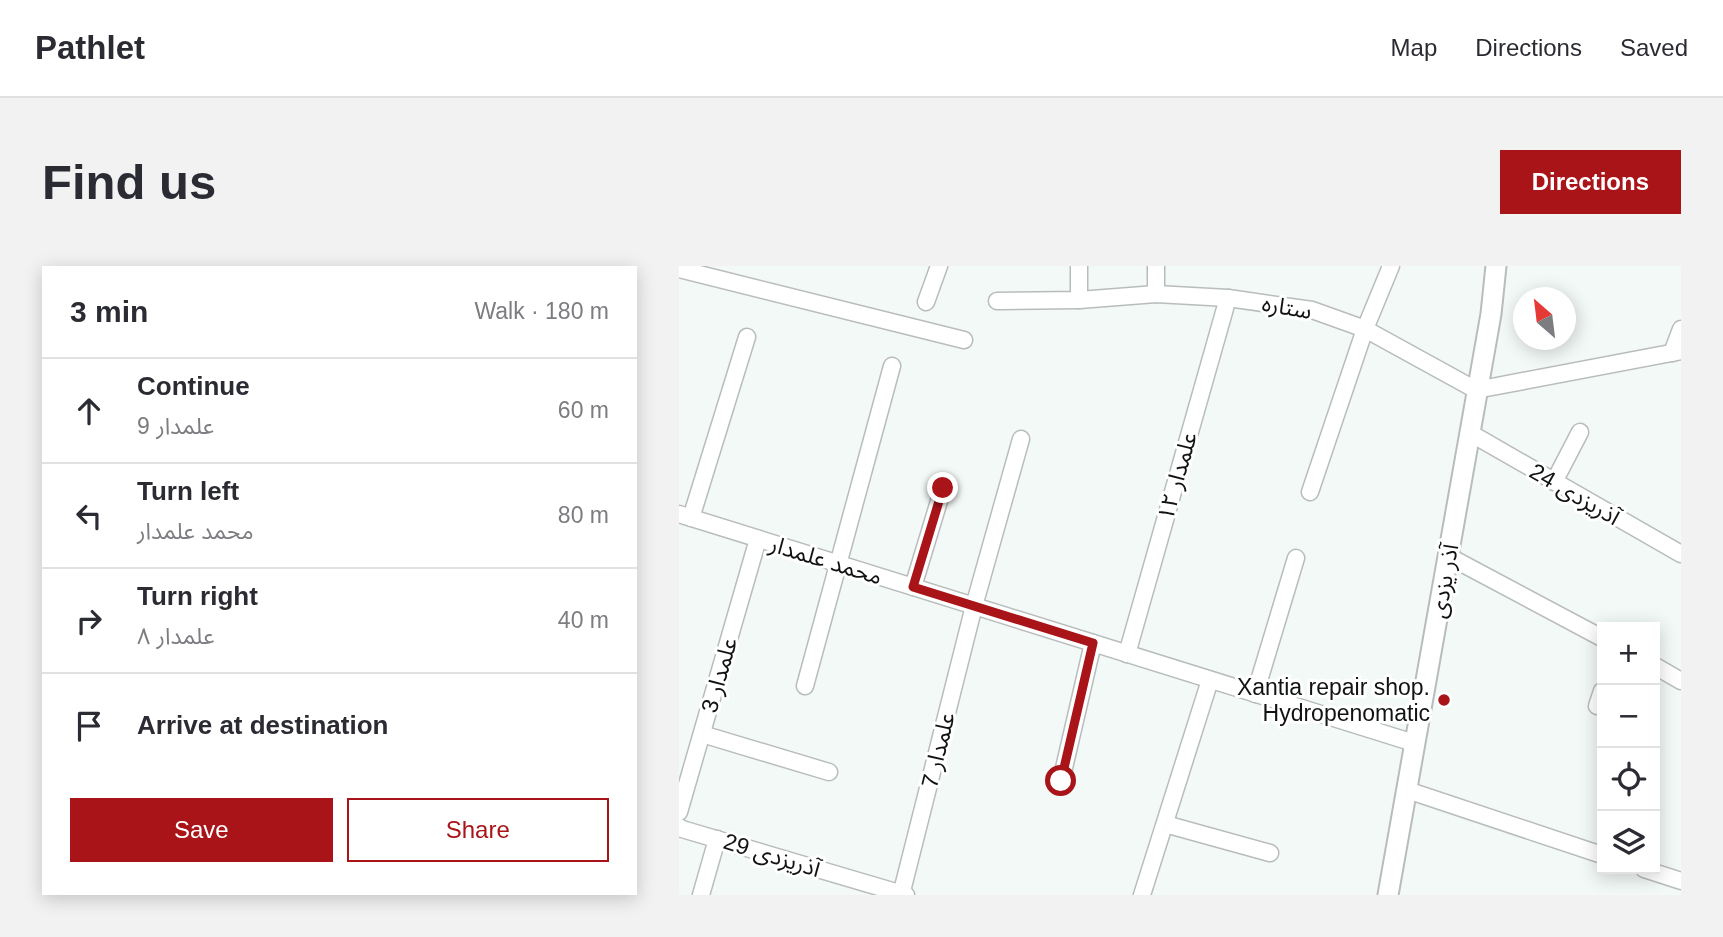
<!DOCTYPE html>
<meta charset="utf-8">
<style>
body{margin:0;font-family:Helvetica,"Noto Sans Arabic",sans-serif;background:#f2f2f3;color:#2b2b33}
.controls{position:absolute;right:21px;bottom:21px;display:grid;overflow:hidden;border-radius:0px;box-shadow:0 4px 18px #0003}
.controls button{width:63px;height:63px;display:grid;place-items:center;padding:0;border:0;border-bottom:2px solid #e1e1e2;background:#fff;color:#2b2b33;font:35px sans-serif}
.compass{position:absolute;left:834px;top:21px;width:63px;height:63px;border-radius:50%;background:#fff;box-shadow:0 4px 18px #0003;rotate:332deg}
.stop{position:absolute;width:21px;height:21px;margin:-16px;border:5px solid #a91419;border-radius:50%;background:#fff}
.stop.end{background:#a91419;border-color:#fff;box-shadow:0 2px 7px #0008}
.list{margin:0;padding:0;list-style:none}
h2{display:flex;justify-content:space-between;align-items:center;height:91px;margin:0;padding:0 28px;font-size:30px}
h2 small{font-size:23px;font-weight:400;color:#7c7c81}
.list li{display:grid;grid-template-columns:46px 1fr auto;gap:21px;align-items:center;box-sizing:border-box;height:105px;padding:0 28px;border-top:2px solid #e1e1e2}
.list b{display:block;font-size:26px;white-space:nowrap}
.list p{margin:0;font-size:23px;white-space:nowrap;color:#7c7c81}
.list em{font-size:23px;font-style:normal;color:#7c7c81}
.actions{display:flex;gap:14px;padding:21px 28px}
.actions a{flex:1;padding:16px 0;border:2px solid #a91419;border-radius:0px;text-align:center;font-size:24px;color:#a91419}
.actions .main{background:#a91419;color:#fff}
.icon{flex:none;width:38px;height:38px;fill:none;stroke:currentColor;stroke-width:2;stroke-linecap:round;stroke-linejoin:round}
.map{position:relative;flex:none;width:1002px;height:629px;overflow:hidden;border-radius:0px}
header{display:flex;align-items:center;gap:42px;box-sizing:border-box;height:98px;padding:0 35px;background:#fff;border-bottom:2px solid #e1e1e2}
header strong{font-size:33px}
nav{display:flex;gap:38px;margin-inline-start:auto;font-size:24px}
.intro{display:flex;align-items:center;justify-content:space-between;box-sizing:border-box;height:168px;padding:0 42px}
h1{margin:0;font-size:49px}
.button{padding:18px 32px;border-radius:0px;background:#a91419;color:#fff;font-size:24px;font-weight:700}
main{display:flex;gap:42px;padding:0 42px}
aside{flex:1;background:#fff;border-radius:0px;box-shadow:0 4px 18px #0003}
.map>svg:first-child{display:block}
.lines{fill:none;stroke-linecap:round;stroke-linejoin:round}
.minor-casing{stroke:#b8bdbc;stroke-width:19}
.tertiary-casing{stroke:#b8bdbc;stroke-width:23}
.minor{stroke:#fff;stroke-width:16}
.tertiary{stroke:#fff;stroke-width:19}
.route{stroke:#a91419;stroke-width:9}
.poi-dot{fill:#a91419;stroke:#fff;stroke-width:2.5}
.labels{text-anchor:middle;stroke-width:6;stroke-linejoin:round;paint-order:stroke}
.street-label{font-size:23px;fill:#111312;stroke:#fff}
.poi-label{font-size:23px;fill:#111312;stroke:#fff;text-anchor:end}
</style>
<header>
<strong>Pathlet</strong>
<nav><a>Map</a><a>Directions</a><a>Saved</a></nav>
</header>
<div class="intro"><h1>Find us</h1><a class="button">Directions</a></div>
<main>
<aside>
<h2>3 min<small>Walk · 180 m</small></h2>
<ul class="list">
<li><svg class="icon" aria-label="ahead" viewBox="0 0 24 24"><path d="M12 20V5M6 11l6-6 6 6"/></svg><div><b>Continue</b><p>علمدار 9</p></div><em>60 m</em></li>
<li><svg class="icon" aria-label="left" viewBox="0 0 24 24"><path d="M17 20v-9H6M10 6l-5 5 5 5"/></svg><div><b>Turn left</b><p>محمد علمدار</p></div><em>80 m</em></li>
<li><svg class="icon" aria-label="right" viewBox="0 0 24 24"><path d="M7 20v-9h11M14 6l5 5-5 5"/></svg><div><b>Turn right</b><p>علمدار ۸</p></div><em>40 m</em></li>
<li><svg class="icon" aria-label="arrive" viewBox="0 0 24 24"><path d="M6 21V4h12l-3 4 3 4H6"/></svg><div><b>Arrive at destination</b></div></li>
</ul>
<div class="actions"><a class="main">Save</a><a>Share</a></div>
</aside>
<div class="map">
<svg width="1002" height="629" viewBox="0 0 1002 629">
<rect width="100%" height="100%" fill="#f3f9f7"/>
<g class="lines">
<defs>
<g id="minor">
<path d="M400,0V34"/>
<path d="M477,0V28"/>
<path d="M0,3L285,74"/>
<path d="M318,35L400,34L477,28L549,32L633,44L686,63L797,124L1002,85"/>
<path d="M247,36L260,0"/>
<path d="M993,87L1002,63"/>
<path d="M791,167L1002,288"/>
<path d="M875,216L901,166"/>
<path d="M631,226L686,63L712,0"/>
<path d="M0,248L735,477"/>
<path d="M12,252L68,71"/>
<path d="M769,290L923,372"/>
<path d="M234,321L264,222"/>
<path d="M448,388L549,32"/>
<path d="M976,400L1002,415"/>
<path d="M126,420L213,100"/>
<path d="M576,428L617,292"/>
<path d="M918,440L923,425"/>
<path d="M23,468L150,506"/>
<path d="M382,515L414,377"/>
<path d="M728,524L923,589"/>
<path d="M0,546L79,273"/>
<path d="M486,558L591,587"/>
<path d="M0,561L3,563L227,629"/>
<path d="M965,603L1002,615"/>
<path d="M22,629L38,573"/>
<path d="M222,629L295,340L342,173"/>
<path d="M463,629L531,414"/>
</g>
<path id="tertiary" d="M709,629L812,48L817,0"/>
</defs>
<use href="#minor" class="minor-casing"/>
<use href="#tertiary" class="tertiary-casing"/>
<use href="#minor" class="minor"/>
<use href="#tertiary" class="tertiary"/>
</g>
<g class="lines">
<path class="route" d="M264,222L234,321L414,377L382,515"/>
</g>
<circle class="poi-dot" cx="765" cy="434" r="7"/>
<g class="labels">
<g class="street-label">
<text transform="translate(608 41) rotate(10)" y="8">ستاره</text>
<text transform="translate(498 210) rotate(-74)" y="8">علمدار ۱۲</text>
<text transform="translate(896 228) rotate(30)" y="8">آذریزدی 24</text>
<text transform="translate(147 294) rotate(17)" y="8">محمد علمدار</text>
<text transform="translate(765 315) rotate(-80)" y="8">آذر یزدی</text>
<text transform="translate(40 409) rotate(-74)" y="8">علمدار 3</text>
<text transform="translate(259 484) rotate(-76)" y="8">علمدار 7</text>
<text transform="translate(93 589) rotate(17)" y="8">آذریزدی 29</text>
</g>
<g class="poi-label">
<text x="751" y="429">Xantia repair shop.<tspan x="751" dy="26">Hydropenomatic</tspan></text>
</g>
</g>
</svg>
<div class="controls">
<button>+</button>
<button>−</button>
<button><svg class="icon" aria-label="locate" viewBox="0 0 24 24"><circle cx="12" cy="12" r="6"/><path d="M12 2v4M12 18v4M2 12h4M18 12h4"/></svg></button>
<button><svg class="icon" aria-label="layers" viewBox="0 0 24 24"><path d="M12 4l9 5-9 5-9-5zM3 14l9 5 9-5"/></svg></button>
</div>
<svg class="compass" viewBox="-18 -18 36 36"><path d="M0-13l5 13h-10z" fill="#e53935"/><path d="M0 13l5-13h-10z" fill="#7c7c81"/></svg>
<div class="stop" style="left:382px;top:515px"></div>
<div class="stop end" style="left:264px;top:222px"></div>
</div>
</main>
